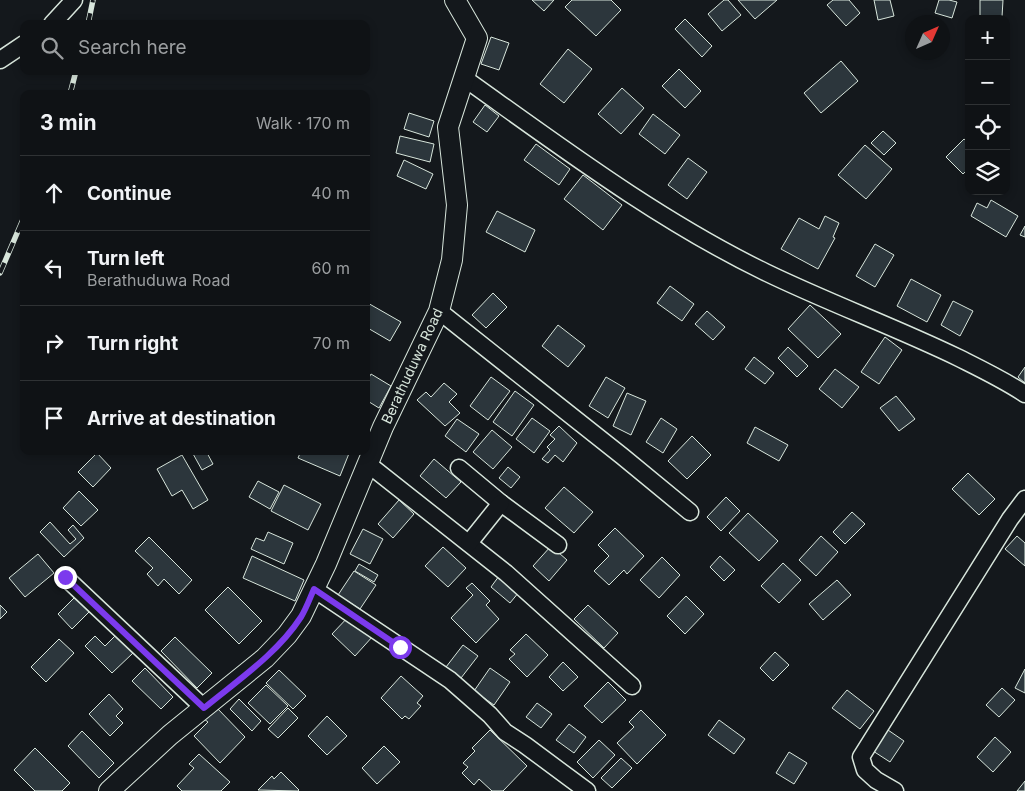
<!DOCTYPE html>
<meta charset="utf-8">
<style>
body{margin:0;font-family:Inter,sans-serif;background:#181b1e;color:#f1f3f6}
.controls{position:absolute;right:15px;top:15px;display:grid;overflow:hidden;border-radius:10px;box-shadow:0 2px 8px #0003}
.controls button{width:45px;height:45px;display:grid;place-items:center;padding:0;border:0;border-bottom:1px solid #2f3234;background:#0f1215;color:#f1f3f6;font:25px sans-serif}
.compass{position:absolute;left:905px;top:15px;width:45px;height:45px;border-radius:50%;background:#0f1215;box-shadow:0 2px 8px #0003;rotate:45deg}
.stop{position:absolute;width:15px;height:15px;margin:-11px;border:4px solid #7c3aed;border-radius:50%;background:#fff}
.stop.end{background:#7c3aed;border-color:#fff;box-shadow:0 1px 5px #0008}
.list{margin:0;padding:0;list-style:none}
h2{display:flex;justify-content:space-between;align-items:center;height:65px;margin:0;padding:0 20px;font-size:21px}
h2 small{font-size:16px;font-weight:400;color:#9b9ea0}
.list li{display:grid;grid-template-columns:32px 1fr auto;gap:15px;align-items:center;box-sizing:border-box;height:75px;padding:0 20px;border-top:1px solid #2f3234}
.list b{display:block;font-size:19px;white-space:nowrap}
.list p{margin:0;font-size:16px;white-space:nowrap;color:#9b9ea0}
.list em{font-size:16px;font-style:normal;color:#9b9ea0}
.icon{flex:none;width:28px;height:28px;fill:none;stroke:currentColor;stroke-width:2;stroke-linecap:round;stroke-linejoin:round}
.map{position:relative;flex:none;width:1025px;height:791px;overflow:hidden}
.search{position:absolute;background:#0f1215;box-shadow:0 2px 8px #0003;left:20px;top:20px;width:350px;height:55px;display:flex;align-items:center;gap:12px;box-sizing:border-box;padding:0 18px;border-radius:10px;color:#9b9ea0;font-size:19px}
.panel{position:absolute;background:#0f1215;box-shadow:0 2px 8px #0003;left:20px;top:90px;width:350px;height:365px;border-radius:10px}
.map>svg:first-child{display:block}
.building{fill:#2c363c;stroke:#d8e6dc}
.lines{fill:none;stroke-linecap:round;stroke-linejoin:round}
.minor-casing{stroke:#d8e6dc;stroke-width:19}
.tertiary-casing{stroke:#d8e6dc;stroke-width:22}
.minor{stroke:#14181c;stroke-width:16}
.tertiary{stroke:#14181c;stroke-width:20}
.rail-casing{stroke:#d8e6dc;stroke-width:5.5}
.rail{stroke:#14181c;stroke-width:4;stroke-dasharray:11;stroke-linecap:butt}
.route{stroke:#7c3aed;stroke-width:6}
.labels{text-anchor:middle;stroke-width:4;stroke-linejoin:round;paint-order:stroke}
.street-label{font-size:14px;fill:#d8e6dc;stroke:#14181c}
</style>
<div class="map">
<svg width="1025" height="791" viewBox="0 0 1025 791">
<rect width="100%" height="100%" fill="#14181c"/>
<g class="building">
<path d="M532,0H554L544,11Z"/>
<path d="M572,0H611L621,10L596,36L565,7Z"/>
<path d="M724,0H728L741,15L722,31L708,14Z"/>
<path d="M738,0H777L755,19Z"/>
<path d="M833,0H849L860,13L846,26L827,5Z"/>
<path d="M874,0H890L894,16L878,20Z"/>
<path d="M939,0H949L957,2L952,18L935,13Z"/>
<path d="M980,0H1003L1002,17L980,16Z"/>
<path d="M685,19L712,46L702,57L675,29Z"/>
<path d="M491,37L509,43L499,70L481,64Z"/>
<path d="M568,49L592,69L564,103L540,84Z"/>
<path d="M841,61L858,81L821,113L804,93Z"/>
<path d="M679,69L701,91L685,108L662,86Z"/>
<path d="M622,88L644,108L621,134L598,114Z"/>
<path d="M485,105L499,116L487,132L473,122Z"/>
<path d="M409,113L434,121L429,137L404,129Z"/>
<path d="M653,114L680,135L665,154L639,134Z"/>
<path d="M883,131L896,143L884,155L871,143Z"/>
<path d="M400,136L434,144L430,162L396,153Z"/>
<path d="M964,139L969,143V168L963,174L946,157Z"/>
<path d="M536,144L570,169L559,185L524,160Z"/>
<path d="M865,145L892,169L866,199L838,175Z"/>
<path d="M688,158L707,172L687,199L668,185Z"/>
<path d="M404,160L433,174L426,189L397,176Z"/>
<path d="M583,175L622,205L603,230L564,199Z"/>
<path d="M991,200L1018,216L1006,237L971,216L977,203L987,208Z"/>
<path d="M497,211L535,230L525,252L486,232Z"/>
<path d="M825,216L839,223L833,237L835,238L818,269L781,249L799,218L819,229Z"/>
<path d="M1025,226V237L1020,235Z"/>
<path d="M875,244L894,255L875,287L856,276Z"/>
<path d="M911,279L941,295L927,322L897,306Z"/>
<path d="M670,286L694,304L682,321L657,303Z"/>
<path d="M493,293L507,307L486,328L472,315Z"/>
<path d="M953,301L973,311L960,336L941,325Z"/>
<path d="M366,302L401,322L390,341L366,327Z"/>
<path d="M810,305L841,334L818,358L788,329Z"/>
<path d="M707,311L725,327L713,340L695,324Z"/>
<path d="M558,325L585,346L568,367L542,346Z"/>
<path d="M885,337L902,350L879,384L861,372Z"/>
<path d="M788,347L808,366L797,377L778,358Z"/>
<path d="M754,357L774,373L765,384L745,369Z"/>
<path d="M1025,367V383L1018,377Z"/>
<path d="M835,369L859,387L842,408L819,389Z"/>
<path d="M371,374L391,386L379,408L366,400V383Z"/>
<path d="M491,377L510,391L488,420L470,406Z"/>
<path d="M606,377L625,388L608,418L589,406Z"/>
<path d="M444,383L457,394L449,402L460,413L445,426L417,400L426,392L431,397Z"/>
<path d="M515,391L534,405L512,436L493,422Z"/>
<path d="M627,393L646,401L631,435L613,426Z"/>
<path d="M896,396L915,419L899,431L880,408Z"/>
<path d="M532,418L550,431L534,453L516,439Z"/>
<path d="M661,418L677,429L663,453L646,442Z"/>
<path d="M457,419L479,434L466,452L445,436Z"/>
<path d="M559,426L577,443L563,462L555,455L548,463L542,459L550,450L547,447L555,439L550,435Z"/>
<path d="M755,427L788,445L779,461L747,443Z"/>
<path d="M492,430L512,447L493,469L473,452Z"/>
<path d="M692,436L711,455L687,479L668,461Z"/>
<path d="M193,451H206L213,464L202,470L192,452Z"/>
<path d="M301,451H350L340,476L298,458Z"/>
<path d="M97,453L111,468L93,487L78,472Z"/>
<path d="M182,455L208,500L193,509L182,490L172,496L157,469Z"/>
<path d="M434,459L461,482L446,498L420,476Z"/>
<path d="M508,467L520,477L511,488L499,478Z"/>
<path d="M968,473L995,499L979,515L952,489Z"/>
<path d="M258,481L279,492L270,509L249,497Z"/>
<path d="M284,485L321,504L308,530L271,511Z"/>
<path d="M564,487L593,512L574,533L545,508Z"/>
<path d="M79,491L98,510L81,526L63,508Z"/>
<path d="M726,497L740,511L721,531L707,517Z"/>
<path d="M399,500L414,514L393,538L378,524Z"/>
<path d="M852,512L865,524L845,544L833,532Z"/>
<path d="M748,513L778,541L759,561L729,533Z"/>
<path d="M50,522L70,544L76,539L68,530L73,525L84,538L64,557L40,532Z"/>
<path d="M615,528L644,556L627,574L624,570L609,585L594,571L609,556L598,545Z"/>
<path d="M363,529L383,539L370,564L350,554Z"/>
<path d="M268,532L293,543L284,564L251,549L256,538L264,541Z"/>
<path d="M821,536L838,552L816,576L799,560Z"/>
<path d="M1017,536L1025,543V566L1005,549Z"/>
<path d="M149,537L192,580L179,594L164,579L158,586L147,574L153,568L135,551Z"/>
<path d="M551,546L567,560L549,581L533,566Z"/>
<path d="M443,547L466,568L448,587L425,566Z"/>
<path d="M38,554L54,573L25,597L9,578Z"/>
<path d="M252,556L304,580L295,601L243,578Z"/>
<path d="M720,556L735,570L724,581L710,567Z"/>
<path d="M662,557L680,575L659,598L640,580Z"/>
<path d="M783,563L801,580L779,603L761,586Z"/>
<path d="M359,564L378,575L374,582L355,571Z"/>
<path d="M354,571L376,585L360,609L338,595Z"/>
<path d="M499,576L519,592L510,603L491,587Z"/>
<path d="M837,580L851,595L823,620L809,604Z"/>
<path d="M472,583L490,601L486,605L499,619L476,643L451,618L473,595L466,588Z"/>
<path d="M228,587L262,621L239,644L205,610Z"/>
<path d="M76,596L91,610L72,629L58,614Z"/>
<path d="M686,596L704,614L685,634L667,616Z"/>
<path d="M0,605L7,612L0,619Z"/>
<path d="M588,605L618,633L604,648L574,619Z"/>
<path d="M350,615L373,636L355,656L332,634Z"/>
<path d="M526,634L548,655L527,677L509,659L515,654L510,650Z"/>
<path d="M116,635L133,653L112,673L85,646L95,636L105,646Z"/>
<path d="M175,637L212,673L197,688L161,651Z"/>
<path d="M59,639L74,653L46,682L31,667Z"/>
<path d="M463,645L478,656L461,678L446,667Z"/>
<path d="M775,652L789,665L773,681L760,668Z"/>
<path d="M563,662L578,677L563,691L549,677Z"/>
<path d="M145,668L173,697L161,709L132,681Z"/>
<path d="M490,668L510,682L494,705L474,691Z"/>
<path d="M1025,669V693L1015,688Z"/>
<path d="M279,670L306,696L293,709L266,683Z"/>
<path d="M401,676L423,696L417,703L421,706L409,719L405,716L402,719L381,698Z"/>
<path d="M608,682L626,700L602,723L584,706Z"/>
<path d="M266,685L288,706L270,724L248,703Z"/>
<path d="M1002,688L1015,700L999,717L986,705Z"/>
<path d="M847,690L874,711L860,729L832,708Z"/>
<path d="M109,694L123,709L116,716L123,723L110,736L89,714Z"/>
<path d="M239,699L261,721L252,731L230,709Z"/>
<path d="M537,703L552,714L541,728L526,717Z"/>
<path d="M216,707L245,737L220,763L194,736L208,722L204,719Z"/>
<path d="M288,708L298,718L278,738L268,729Z"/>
<path d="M641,710L666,735L637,764L617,743L634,727L629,722Z"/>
<path d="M327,716L347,736L327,755L308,736Z"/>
<path d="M719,720L745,739L734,754L708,735Z"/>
<path d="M569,724L586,737L574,753L556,740Z"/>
<path d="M490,730L527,766L503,791H492L479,779L474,785L462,773L468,767L463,763L475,751L472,748Z"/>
<path d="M888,730L904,741L890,762L873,751Z"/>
<path d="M82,731L114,763L99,778L68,746Z"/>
<path d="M995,737L1011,752L993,772L977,757Z"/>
<path d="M599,740L615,755L593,778L577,762Z"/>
<path d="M384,746L400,762L377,784L362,768Z"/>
<path d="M35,748L70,783L62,791H35L14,770Z"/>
<path d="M789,752L807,763L794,784L776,773Z"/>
<path d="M199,754L230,782L221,791H182L177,786L194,768L189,764Z"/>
<path d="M621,758L632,768L612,788L601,778Z"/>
<path d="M281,772L299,790L298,791L258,790L272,776L274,779Z"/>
<path d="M1025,781V791H1017Z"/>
</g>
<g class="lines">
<defs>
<g id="minor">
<path d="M52,24L74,0"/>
<path d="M0,60L24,44"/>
<path d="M464,78C561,147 658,220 765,272C829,303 895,327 959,358C981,369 1004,380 1025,394"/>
<path d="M439,311L622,456L690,512"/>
<path d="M368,464L506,573L632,686"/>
<path d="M459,468L501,503L558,545"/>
<path d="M469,543L501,503"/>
<path d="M65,577L204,708"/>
<path d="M314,589L450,680L490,715L505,732L525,745L587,791"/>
<path d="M895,791L876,780L865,770L861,757L1010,519L1025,499"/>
</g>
<path id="tertiary" d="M109,791L170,735L265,658L287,635L301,616L326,564L383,427L439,311L452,260L457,205L448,127L477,38L455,0"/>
</defs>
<use href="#minor" class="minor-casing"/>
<use href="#tertiary" class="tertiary-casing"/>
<use href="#minor" class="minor"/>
<use href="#tertiary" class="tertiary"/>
<defs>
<g id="rail">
<path d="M88,24L93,0"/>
<path d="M70,94L76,71"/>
<path d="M0,273L24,217"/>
</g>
</defs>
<use href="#rail" class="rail-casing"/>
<use href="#rail" class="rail"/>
</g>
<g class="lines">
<path class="route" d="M65,577L204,708C238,680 277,654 301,617C306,609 310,598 314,589L400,647"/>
</g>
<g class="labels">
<g class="street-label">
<text transform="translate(412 366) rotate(-65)" y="5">Berathuduwa Road</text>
</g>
</g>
</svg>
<div class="controls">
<button>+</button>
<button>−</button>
<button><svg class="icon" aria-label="locate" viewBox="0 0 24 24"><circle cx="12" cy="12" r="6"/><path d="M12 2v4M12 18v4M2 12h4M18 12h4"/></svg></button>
<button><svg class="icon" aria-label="layers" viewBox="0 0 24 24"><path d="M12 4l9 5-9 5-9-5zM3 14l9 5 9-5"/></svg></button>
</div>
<svg class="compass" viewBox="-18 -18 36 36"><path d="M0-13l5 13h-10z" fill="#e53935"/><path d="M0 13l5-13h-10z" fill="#9b9ea0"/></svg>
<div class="stop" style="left:400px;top:647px"></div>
<div class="stop end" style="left:65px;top:577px"></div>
<div class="search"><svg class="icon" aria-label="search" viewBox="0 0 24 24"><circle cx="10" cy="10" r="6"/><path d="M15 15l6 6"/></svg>Search here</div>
<section class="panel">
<h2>3 min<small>Walk · 170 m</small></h2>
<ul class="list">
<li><svg class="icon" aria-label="ahead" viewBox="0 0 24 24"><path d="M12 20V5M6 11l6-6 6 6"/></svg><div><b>Continue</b></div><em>40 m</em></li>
<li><svg class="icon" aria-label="left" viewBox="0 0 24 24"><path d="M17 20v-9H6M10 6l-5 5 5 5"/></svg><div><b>Turn left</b><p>Berathuduwa Road</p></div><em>60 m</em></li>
<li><svg class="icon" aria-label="right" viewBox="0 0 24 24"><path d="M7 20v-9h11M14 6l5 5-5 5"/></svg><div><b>Turn right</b></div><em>70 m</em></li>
<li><svg class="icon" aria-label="arrive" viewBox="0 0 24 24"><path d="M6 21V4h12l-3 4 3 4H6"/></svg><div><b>Arrive at destination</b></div></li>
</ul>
</section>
</div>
